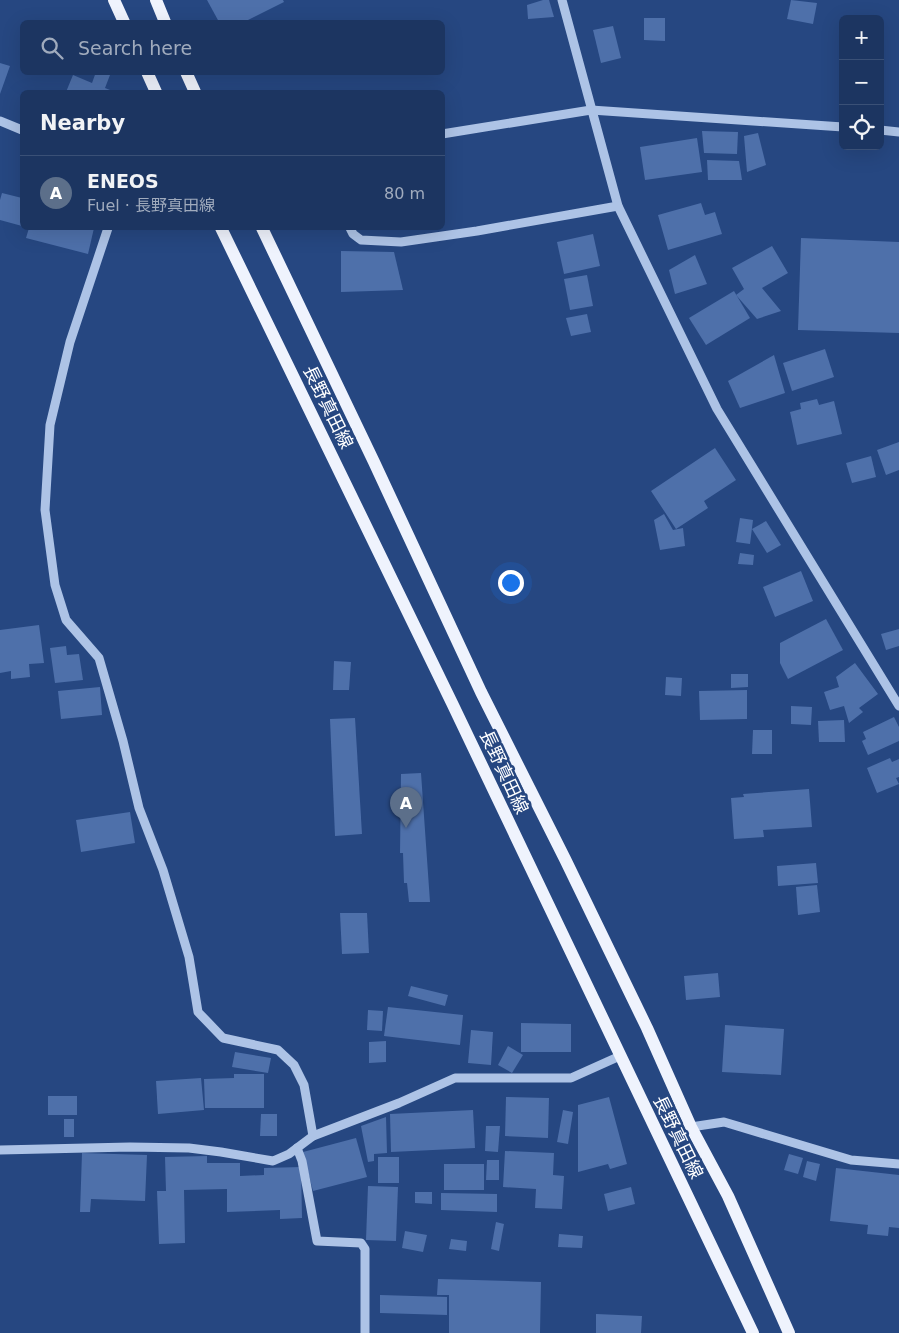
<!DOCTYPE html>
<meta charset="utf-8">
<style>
body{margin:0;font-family:"DejaVu Sans","Noto Sans JP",sans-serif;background:#29406a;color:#f1f3f6}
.controls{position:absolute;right:15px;top:15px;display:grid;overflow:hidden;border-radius:8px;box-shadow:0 5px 20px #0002}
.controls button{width:45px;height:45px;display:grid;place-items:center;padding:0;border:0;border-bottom:1px solid #3a5076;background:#1c3561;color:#f1f3f6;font:25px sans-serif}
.you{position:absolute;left:510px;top:582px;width:18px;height:18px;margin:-12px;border:4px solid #fff;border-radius:50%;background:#1a73e8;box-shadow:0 0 0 8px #1a73e833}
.badge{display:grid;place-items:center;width:32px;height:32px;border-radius:50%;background:#8abfa5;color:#fff;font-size:16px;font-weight:700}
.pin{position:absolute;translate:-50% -41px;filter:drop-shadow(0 1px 2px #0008)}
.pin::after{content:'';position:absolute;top:26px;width:18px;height:15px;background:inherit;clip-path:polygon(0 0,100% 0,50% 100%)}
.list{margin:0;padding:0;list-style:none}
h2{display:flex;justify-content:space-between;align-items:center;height:65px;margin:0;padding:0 20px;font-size:21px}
h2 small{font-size:16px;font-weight:400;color:#a0abbd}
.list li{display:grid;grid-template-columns:32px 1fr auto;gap:15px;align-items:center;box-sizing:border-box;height:75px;padding:0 20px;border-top:1px solid #3a5076}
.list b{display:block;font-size:19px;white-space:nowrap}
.list p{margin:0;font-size:16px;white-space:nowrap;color:#a0abbd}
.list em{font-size:16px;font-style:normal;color:#a0abbd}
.icon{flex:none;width:28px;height:28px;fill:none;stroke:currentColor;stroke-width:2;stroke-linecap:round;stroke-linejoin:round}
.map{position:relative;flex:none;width:899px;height:1333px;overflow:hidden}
.search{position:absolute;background:#1c3561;box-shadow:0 5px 20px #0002;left:20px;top:20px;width:425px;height:55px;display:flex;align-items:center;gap:12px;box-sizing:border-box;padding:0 18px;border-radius:8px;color:#a0abbd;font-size:19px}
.panel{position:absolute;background:#1c3561;box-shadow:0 5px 20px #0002;left:20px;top:90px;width:425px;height:140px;border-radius:8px}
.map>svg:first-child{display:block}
.building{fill:#4e70aa}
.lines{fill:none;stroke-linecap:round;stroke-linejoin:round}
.minor{stroke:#adc3e6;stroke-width:9}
.major{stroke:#eff3fd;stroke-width:12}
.labels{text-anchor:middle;stroke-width:5;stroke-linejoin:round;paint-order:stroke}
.street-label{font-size:18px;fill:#fff;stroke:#264781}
</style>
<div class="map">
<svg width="899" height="1333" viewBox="0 0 899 1333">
<rect width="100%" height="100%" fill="#264781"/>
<g class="building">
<path d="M207,0H283L284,2L244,22H219Z"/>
<path d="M543,0H549L554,17L528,19L527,5Z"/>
<path d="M791,0L817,3L813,24L787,19Z"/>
<path d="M644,18H665V41L644,40Z"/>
<path d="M613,26L621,58L601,63L593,30Z"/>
<path d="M0,63L10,66L0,94Z"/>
<path d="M96,72H104L110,75L105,88L115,92H66L73,75L92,83Z"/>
<path d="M702,131L738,132L737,154L704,153Z"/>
<path d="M758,133L766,165L747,172L744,136Z"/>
<path d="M697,138L702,172L645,180L640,147Z"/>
<path d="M707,160L739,161L742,180H708Z"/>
<path d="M2,193L22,198V226L0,220V200Z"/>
<path d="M701,203L705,215L715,212L722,234L668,250L658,215Z"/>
<path d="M29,228H94L88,254L26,238Z"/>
<path d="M593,234L600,266L564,274L557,242Z"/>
<path d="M801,238L899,242V333L798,330Z"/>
<path d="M772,246L788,273L762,288L781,311L757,319L736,295L744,289L732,268Z"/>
<path d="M341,251L394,252L403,290L341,292Z"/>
<path d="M695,255L707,284L675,294L669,270Z"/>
<path d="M587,275L593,306L570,310L564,279Z"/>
<path d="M734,291L750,318L706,345L689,318Z"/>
<path d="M587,314L591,332L571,336L566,318Z"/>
<path d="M825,349L834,377L792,391L783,363Z"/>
<path d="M774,355L785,393L740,408L728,381Z"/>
<path d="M817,399L819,405L834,401L842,434L797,445L790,412L801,409L800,403Z"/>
<path d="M899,442V470L886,475L877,450Z"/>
<path d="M715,448L736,480L704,501L708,508L676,529L651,491Z"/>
<path d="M871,456L876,477L852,483L846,463Z"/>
<path d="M664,514L673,530L683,528L685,546L660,550L654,520Z"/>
<path d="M740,518L753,520L750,544L736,542Z"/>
<path d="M766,521L781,545L767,553L752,529Z"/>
<path d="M740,553L754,555L753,565L738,564Z"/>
<path d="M801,571L813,601L775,617L763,587Z"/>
<path d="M826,619L843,650L788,679L780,663V643Z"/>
<path d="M39,625L44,663L29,664L30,677L11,679V671L0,673V630Z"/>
<path d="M899,629V646L886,650L881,634Z"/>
<path d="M66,646L67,655L79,654L83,680L55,683L50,648Z"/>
<path d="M334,661L351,662L349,690H333Z"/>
<path d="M855,663L878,694L859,708L863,712L849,723L844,706L830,710L824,692L839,687L836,677Z"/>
<path d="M731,674H748V687L731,688Z"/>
<path d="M666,677L682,678L681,696L665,695Z"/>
<path d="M100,687L102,715L61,719L58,691Z"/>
<path d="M747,690V719L700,720L699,691Z"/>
<path d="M791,706L812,707L811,725L791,724Z"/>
<path d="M894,717L899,727V741L868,755L862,741L866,739L863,732Z"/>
<path d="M355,718L362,834L335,836L330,719Z"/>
<path d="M844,720L845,742H819L818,721Z"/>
<path d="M753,730H772V754H752Z"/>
<path d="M890,758L892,762L899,759V777L896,778L899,784L877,793L867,768Z"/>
<path d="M421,773L430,902H409L407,883H404L403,853H400L401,774Z"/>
<path d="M809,789L812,827L763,830L764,837L734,839L731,798L744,797L743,794Z"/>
<path d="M130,812L135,843L81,852L76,820Z"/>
<path d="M816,863L818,883L778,886L777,866Z"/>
<path d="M817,885L820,912L798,915L796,887Z"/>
<path d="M340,913H367L369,953L342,954Z"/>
<path d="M718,973L720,997L686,1000L684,976Z"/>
<path d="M411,986L448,995L445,1006L408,996Z"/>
<path d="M388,1007L463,1015L460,1045L384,1036Z"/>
<path d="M368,1010L383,1011L382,1031L367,1030Z"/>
<path d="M521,1023L571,1024V1052H521Z"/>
<path d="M725,1025L784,1029L781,1075L722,1072Z"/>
<path d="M471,1030L493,1032L491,1065L468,1063Z"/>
<path d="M386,1041V1062L369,1063V1042Z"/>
<path d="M508,1046L523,1055L512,1073L498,1065Z"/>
<path d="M235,1052L271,1058L268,1073L232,1067Z"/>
<path d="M234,1074H264V1108H205L204,1079L234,1078Z"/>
<path d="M201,1078L204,1110L158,1114L156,1081Z"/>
<rect x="48" y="1096" width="29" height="19"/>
<path d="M506,1097L549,1098L548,1138L505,1136Z"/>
<path d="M609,1097L627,1164L610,1169L608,1164L578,1172V1105Z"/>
<path d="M473,1110L475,1148L391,1152L390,1114Z"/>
<path d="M563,1110L573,1112L568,1144L557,1142Z"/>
<path d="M261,1114H277V1136H260Z"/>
<path d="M386,1117L387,1153L374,1154V1161L368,1162L361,1126Z"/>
<rect x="64" y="1119" width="10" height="18"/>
<path d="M486,1126H500L498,1152L485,1151Z"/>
<path d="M356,1138L367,1177L313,1191L303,1152Z"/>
<path d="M505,1151L554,1153L553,1175L564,1176L562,1209L535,1208L536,1189L503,1187Z"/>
<path d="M82,1153L147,1155L145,1201L91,1199L90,1212H80Z"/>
<path d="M789,1154L803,1158L798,1174L784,1170Z"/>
<path d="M207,1156V1163H240V1176L264,1175V1168L301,1167L302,1218L280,1219V1210L227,1212V1189L184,1190L185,1243L159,1244L157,1191H166L165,1157Z"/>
<rect x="378" y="1157" width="21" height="26"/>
<path d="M487,1160H499V1180H486Z"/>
<path d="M807,1161L820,1164L816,1181L803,1177Z"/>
<rect x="444" y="1164" width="40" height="26"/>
<path d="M836,1168L899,1175V1228L889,1227L888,1236L867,1234L868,1225L830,1221Z"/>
<path d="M368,1186L398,1187L396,1241L366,1240Z"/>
<path d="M631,1187L635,1204L608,1211L604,1194Z"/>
<path d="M415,1192H432V1204L415,1203Z"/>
<path d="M441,1193L497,1194V1212L441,1210Z"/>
<path d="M496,1222L504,1224L499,1251L491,1249Z"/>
<path d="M405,1231L427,1235L423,1252L402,1248Z"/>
<path d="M559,1234L583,1236L582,1248L558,1247Z"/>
<path d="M451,1239L467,1241L466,1251L449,1249Z"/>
<path d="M438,1279L541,1282L540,1333H449V1295H437Z"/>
<path d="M380,1295L447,1297V1315L380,1313Z"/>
<path d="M596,1314L642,1316L641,1333H596Z"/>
</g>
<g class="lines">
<g class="minor">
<path d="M562,0L618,206L717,409L899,706"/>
<path d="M0,121L22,130"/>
<path d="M880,130L899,132"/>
<path d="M442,134L591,110L843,127"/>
<path d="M108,228L70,342L50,425L45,510L55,585L66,620L99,658L123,741L139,808L163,870L189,957L198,1012L223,1038L278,1050L294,1065L304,1085L313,1136"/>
<path d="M350,228L353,234L361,240L401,242L477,231L618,206"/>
<path d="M691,1127L724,1122L851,1160L899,1164"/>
<path d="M297,1148L302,1161L317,1241L361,1243L365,1249V1333"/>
<path d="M0,1150L130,1147L189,1148L221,1152L273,1161L289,1154L313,1136L399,1103L455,1078H571L620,1056"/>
</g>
<g class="major">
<path d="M114,0L124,22"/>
<path d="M156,0L165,22"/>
<path d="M147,72L156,92"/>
<path d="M186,72L195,92"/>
<path d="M221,228L452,703L753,1333"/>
<path d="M262,228L374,462L481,692L565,859L647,1028L691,1127L728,1196L789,1333"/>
</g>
</g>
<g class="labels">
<g class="street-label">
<text transform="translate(328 407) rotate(64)" y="6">長野真田線</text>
<text transform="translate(504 772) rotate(65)" y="6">長野真田線</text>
<text transform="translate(678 1137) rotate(64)" y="6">長野真田線</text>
</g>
</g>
</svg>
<div class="controls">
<button>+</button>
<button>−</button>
<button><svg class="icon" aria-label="locate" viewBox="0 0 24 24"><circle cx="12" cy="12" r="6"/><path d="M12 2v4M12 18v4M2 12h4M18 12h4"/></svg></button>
</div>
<div class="you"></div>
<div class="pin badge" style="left:406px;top:828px;background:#5c6f8a">A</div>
<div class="search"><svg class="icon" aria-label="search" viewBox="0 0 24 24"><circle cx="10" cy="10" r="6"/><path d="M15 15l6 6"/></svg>Search here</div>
<section class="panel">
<h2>Nearby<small></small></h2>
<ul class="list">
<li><span class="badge" style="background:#5c6f8a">A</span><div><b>ENEOS</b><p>Fuel · 長野真田線</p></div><em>80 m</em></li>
</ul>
</section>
</div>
